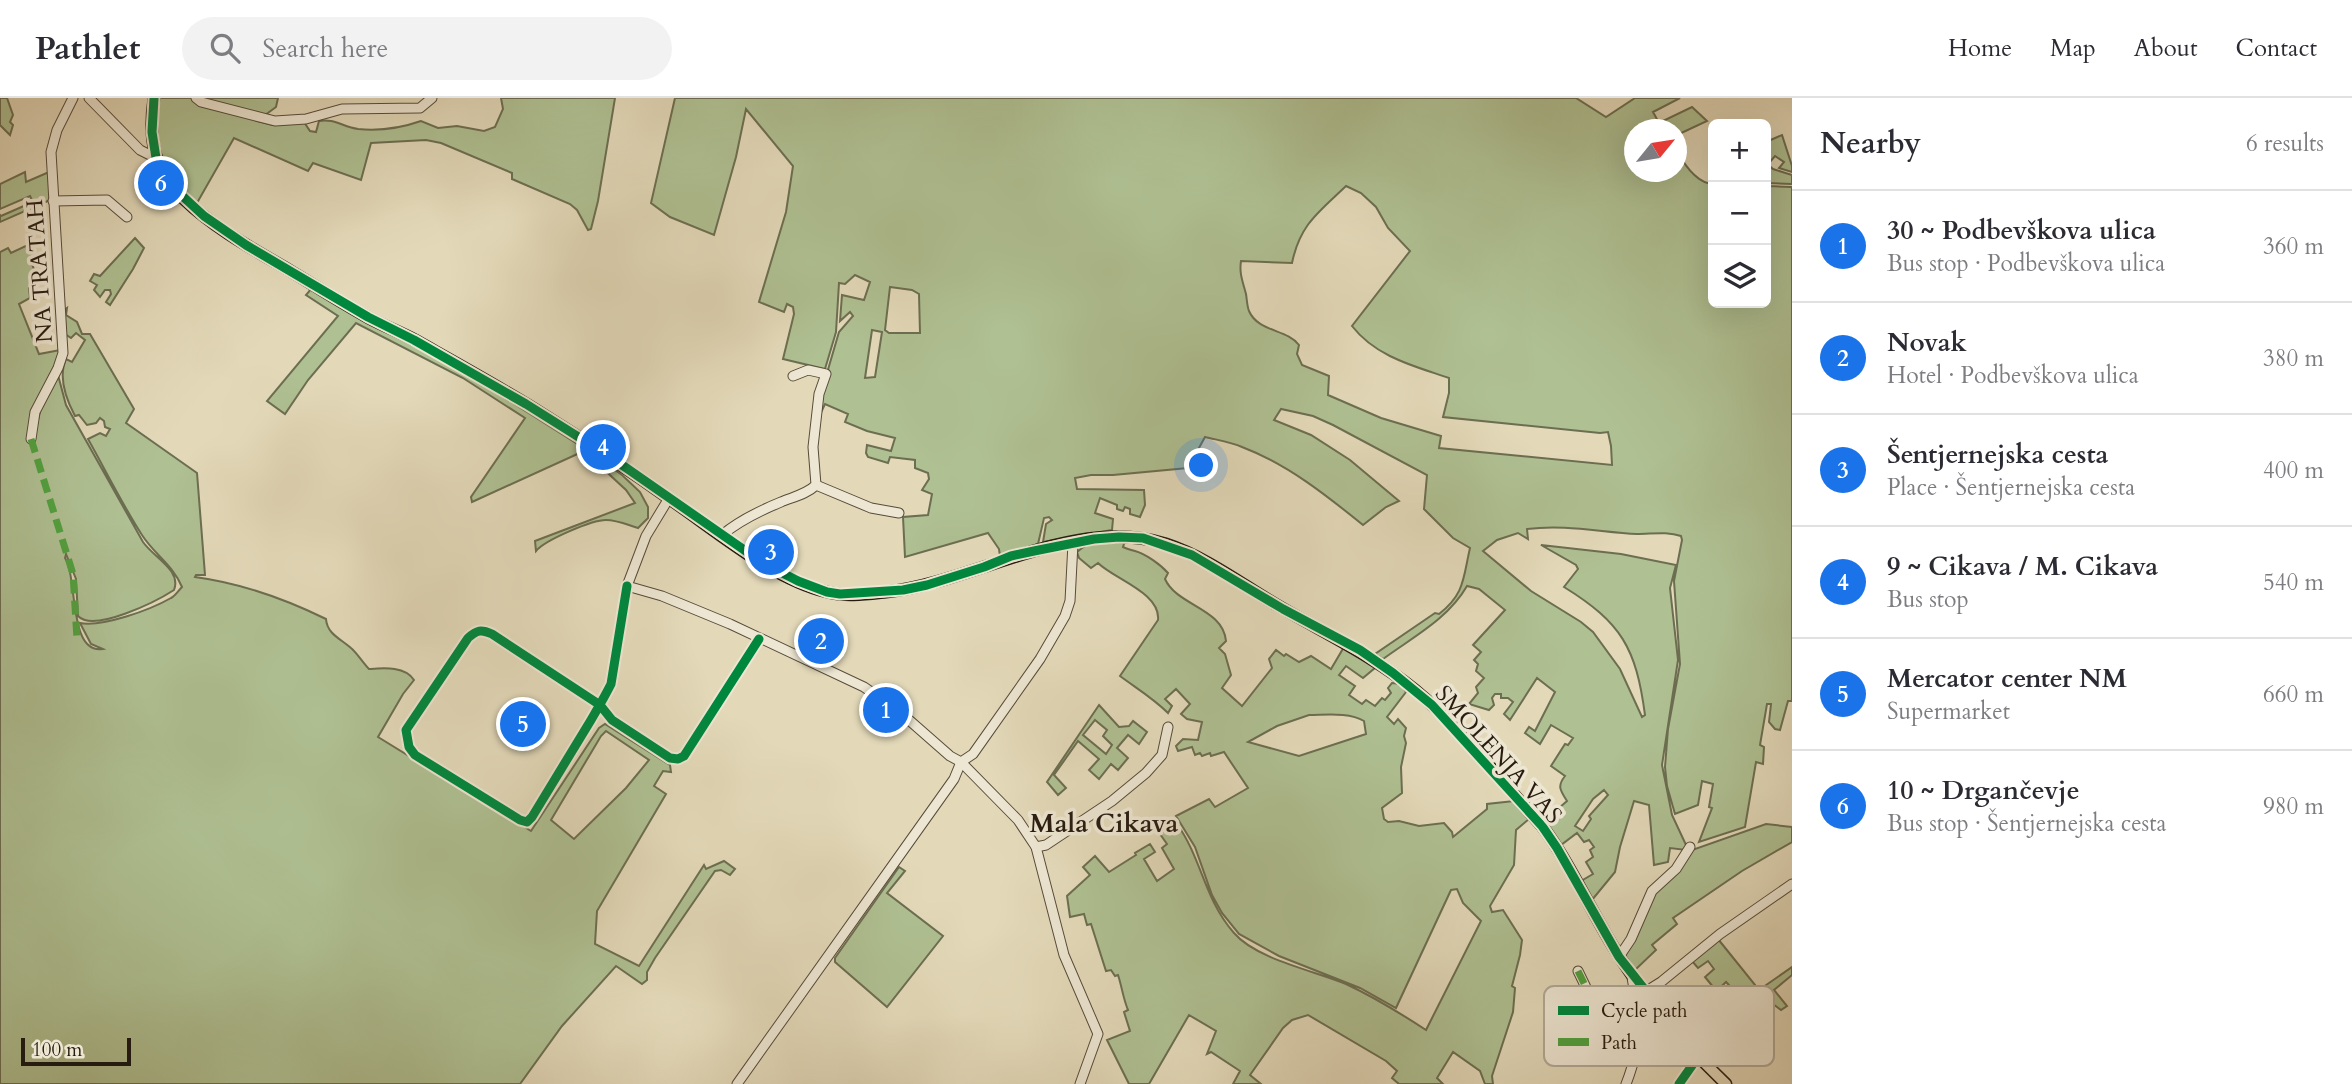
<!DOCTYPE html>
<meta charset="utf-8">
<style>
body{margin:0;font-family:Cardo,serif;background:#f2f2f3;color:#2b2b33}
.controls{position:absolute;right:21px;top:21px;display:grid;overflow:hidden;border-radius:10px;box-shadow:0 7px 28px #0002}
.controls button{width:63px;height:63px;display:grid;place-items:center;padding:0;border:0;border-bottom:2px solid #e1e1e2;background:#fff;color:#2b2b33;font:35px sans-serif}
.compass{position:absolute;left:1624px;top:21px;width:63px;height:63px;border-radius:50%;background:#fff;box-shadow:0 7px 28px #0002;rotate:60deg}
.scale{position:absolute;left:21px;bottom:18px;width:110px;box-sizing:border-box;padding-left:7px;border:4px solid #281c10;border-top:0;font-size:19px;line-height:24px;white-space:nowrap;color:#281c10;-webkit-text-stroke:5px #ede6d2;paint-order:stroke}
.you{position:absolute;left:1202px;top:368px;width:24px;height:24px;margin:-18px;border:5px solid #fff;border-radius:50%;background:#1a73e8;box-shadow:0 0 0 10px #1a73e833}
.badge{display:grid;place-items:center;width:46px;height:46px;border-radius:50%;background:#1a73e8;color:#fff;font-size:23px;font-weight:700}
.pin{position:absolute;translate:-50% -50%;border:4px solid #fff;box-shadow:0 2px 7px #0006}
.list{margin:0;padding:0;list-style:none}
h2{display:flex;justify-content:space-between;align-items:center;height:91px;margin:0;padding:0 28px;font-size:30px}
h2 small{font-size:23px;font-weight:400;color:#7c7c81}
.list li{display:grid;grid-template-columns:46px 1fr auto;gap:21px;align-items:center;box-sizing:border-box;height:112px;padding:0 28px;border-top:2px solid #e1e1e2}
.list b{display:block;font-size:26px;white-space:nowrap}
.list p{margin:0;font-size:23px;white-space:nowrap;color:#7c7c81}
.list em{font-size:23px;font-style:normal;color:#7c7c81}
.icon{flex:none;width:38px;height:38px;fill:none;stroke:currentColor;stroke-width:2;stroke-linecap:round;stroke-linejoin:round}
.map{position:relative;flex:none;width:1792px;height:986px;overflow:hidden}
header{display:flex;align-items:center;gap:42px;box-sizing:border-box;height:98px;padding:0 35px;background:#fff;border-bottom:2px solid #e1e1e2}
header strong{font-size:33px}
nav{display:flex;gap:38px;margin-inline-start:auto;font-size:24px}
.search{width:490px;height:63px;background:#f2f2f3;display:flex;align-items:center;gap:18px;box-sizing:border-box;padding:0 24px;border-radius:38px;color:#7c7c81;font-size:26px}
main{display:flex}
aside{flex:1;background:#fff}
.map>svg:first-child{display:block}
.green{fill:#afc092;stroke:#6c6e51;stroke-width:2;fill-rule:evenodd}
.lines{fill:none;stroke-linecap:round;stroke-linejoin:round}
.minor-casing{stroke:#574b3a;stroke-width:11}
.major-casing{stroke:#281c10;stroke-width:13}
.minor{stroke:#ede6d2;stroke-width:9}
.major{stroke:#e3d9b9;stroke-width:10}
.quiet{stroke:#51a13f;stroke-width:7;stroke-dasharray:14 7;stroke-linecap:butt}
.cycleway-casing{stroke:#ede6d2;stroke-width:13}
.cycleway{stroke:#00873e;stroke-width:9}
.labels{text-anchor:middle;stroke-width:7;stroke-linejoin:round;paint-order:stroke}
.street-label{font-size:23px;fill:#281c10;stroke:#ede6d2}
.quarter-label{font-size:26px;font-weight:bold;fill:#281c10;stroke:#ede6d2}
.key{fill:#ede6d2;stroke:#b2a998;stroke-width:2}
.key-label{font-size:19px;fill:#281c10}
</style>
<header>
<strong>Pathlet</strong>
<div class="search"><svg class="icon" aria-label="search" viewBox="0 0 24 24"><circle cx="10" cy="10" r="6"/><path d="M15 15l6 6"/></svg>Search here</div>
<nav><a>Home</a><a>Map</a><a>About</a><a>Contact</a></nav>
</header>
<main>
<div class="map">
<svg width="1792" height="986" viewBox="0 0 1792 986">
<rect width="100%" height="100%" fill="#e3d9b9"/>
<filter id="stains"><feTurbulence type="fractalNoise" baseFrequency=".00286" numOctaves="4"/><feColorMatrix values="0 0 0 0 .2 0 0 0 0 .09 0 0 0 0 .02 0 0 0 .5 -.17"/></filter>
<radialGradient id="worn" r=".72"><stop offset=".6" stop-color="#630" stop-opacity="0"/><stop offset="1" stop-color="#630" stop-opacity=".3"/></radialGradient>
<g class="green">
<path d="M0,0H7L13,17L10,24L13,27L10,37L0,27Z"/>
<path d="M158,0H278L276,9L257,23L273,27L304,24L310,33L316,34L319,23C334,20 343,29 358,31C378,33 401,30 421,23L438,30L457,28L484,33L495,29L503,11L501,0H615L598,103L591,131L588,132L577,112L570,106L512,81V75L441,45L426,42L371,45L361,82L313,65L308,73L234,40L197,105C158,68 153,53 158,0Z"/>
<path d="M675,0H1576L1606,19L1635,0H1680L1653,14L1659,25L1692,9L1707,23L1677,37L1676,32H1634V74H1676L1677,53C1684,66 1696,85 1713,86V205H1766V65L1773,71L1792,77V86L1768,85L1769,88L1792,89V603H1788L1780,632L1775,631L1769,624L1771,606H1767L1760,647L1764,649L1763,666L1756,664L1745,729L1699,744L1712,710L1709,709L1713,686L1702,683L1698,707L1675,716L1667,688L1665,669L1668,631L1680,566L1674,483L1682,442L1681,438C1667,433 1652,436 1637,436C1600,434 1564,426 1527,431L1528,441L1518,435L1497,442L1483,453L1531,493L1581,524L1593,534L1620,571L1642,619L1645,617C1636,550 1622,525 1564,489L1578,471L1576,467L1541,447L1621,456L1676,467L1670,490L1678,562L1662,667L1672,717L1687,749L1686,752L1670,750L1668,764L1654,767L1649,707L1634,703L1620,749L1615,774L1592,802L1581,783L1593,776L1586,764L1593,759L1590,752L1594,749L1589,742L1584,744L1577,735L1561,747L1544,723L1567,703C1560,692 1557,688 1565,678L1551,668L1565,646L1568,647L1573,640L1551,627L1540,646L1525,635L1529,629L1535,633L1555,594L1537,580L1510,622L1504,616L1513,604L1508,600H1501V596H1495L1492,600L1494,607L1489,612L1469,606L1478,595L1476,589L1484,580L1476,573L1478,566L1474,562L1481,554L1473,547L1505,512L1479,491L1467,488C1448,521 1413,539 1383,561L1375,556L1435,515L1439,516C1465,496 1463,480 1470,450L1453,440L1424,411L1427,377L1333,327L1313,318L1281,311L1274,322L1311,337L1350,362L1399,403L1386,409L1363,427C1326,397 1287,366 1242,349C1231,344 1217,342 1205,339L1188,370L1113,377H1091L1075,380L1077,391L1144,392L1145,407L1140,419L1130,416V411L1125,409L1123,413L1117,411V407L1100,400L1095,415L1113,421L1112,432L1043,444L1046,426L1052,422L1049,419L1044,420L1038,446L1000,458L999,451L988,435L905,459L903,419L928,417L932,396L922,392L929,381L928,375L915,370V362L890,359L888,365L868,359L866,355L867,347L891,353L895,340L867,333L845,324L848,316L825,306L817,323L820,299L839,234L853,218L850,214L840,223L842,197L864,202L870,184L855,177L845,186L839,185L836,234L825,271L783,261L794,216L793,209L787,206L784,214L759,204L786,114L793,68L746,11L736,59L714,137L670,119L651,105ZM1346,88L1361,95L1376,109L1388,130L1410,153L1352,228C1376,259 1414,268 1449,280V295L1443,319L1600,335L1608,334L1611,348L1612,367L1439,350L1441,338L1381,320L1328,297L1329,278L1302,267L1297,256L1299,247C1287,231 1258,234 1249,213C1247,208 1247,202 1246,196C1243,184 1239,176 1241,163L1292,165C1300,126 1319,114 1346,88ZM890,189L912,192L919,196L920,235H889L885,232ZM872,232L882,234L875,279L865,280ZM1604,692L1608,697L1589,718L1591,721L1583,733L1575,728L1593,701Z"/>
<path d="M1782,37L1792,68V74L1779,70L1784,64L1775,58L1769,65L1766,62V44Z"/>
<path d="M25,74L26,84L49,74L50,102L0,124V117L1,118L33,104L30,98L0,111V86Z"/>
<path d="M135,140L144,150L133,171L110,207L106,204L111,196L110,192H105L100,199L94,192L97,187L90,183L94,176L100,178Z"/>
<path d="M30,146L38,164L32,166L39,185L29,190L30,200L19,206L39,256L60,252L53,274L32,314L37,326L43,302L58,277L66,307L143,444C153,459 182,472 174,492C157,503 94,535 78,518L76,481L66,456L65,460C78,480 68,557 103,551L91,546L80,525C103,529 150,512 171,500C175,498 178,493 182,489C173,467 154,456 142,437C122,406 106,373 88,341L100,335L106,338L110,331L105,329L104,323L100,320L96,325L87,327L79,317L75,318C66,301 58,279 66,261L72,264L85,242L76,235L71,240L65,236L63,213L67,210L66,217L77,224L82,236H90L134,311L126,325L197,375L205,477H196L195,479C240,485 285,501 326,521C327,536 341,541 351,550C357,555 363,565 369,571C384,570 405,568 414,582L403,596L378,639L531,733L599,630L605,626L670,667L671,674L663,673L654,688L666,696L597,813L595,846L639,868L704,767L706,771L724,763L735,771L730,777L721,772L715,773L655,860L647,874V882L642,886L616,868L562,928L520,986H0V154L8,150L11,155ZM606,633L649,662L626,690L574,741L551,722L601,638Z"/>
<path d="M311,191L364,223L453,267L590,354L622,377L640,394L648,409V420L638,430C628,427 617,422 606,422C592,422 545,442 536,453L535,443L635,405L626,392L584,353L472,404L471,399L525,320L463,280L356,225L308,282L285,316L267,303L338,218L306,197Z"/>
<path d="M1125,443L1123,449C1127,451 1131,452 1135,453C1146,456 1161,467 1168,475L1165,481C1177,508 1223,510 1226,543L1219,550L1225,556L1231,577L1222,590L1242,608L1272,570L1269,561L1276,552L1284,558L1286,556L1299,564L1311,558L1331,571L1344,549L1376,569L1363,580L1346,568L1339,577L1355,588L1349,597L1362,606L1366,602L1375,608L1382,600L1385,602L1391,595L1388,590L1392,585C1399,585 1403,588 1406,594L1387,619L1394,626L1398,621L1406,630L1404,638L1406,645L1401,669L1402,695L1382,710L1384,721L1388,724L1399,723L1419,728L1444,725L1452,734L1453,739L1487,711V706L1514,703L1529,721L1516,732L1514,767L1490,808L1492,814L1503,812L1522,842L1520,857L1512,888L1515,890L1513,914L1492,978L1493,986H1485L1480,973L1453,954L1437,980L1443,986H1399L1392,980L1397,973L1386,963L1308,917L1292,922L1283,930L1250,977L1261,986H1233L1240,973L1211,954L1207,956L1216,933L1189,917L1149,986H1129L1107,942L1130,933L1124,914L1128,912C1123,900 1122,889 1118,877L1115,878L1111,872L1106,873L1091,826L1087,827L1084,816L1070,819L1067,798L1090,777L1083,769L1095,758L1109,774L1136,757L1135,755L1150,746L1155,754L1144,761L1157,783L1174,771L1162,750L1167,746L1160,736L1177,726C1202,761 1204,801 1234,835C1256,861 1315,873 1346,886C1374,899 1400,915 1426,932L1481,823L1463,805L1457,791L1451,792L1396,910L1360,890L1279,858L1239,836L1222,815L1212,797L1195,749L1176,718L1209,701L1215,709L1248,690L1224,654L1211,658L1210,655L1202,658L1200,655L1195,657L1192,649L1178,653L1176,648L1183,641L1198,642L1202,624L1187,621L1181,616L1190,606L1176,591L1165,601L1172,608L1168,615C1153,600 1136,590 1120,578L1158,522C1161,495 1114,481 1098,465L1091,470L1079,460L1077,454C1089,442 1110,443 1125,443ZM1309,617C1326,617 1349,614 1364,623L1366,636L1299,658L1248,644L1277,628Z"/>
<path d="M1099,607L1119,629L1129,628L1133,623L1147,634L1139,646L1128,637L1117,650L1128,660L1118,672L1111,666L1099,681L1089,672L1099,661L1078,643L1054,677L1066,690L1058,697L1047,684ZM1095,622L1107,632L1103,638L1112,647L1106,656L1083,637Z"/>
<path d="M1766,726L1792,729V744L1742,773L1673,820L1677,826L1652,847L1656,852L1634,873L1625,859L1628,851L1655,795L1692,752Z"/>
<path d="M899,769L905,773L887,795L943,838L887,909L835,864V860Z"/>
<path d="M1718,841L1759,892L1792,869V877L1774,892L1787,908L1781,912L1773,906L1765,914L1750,904L1747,906L1726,884L1690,918L1702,933L1708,929L1715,936L1698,949L1686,926L1676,922L1690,908H1696L1714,890L1705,879L1714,871L1708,863L1698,870L1692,863Z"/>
</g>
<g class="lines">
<defs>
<g id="minor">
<path d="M89,0L140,52L156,60"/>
<path d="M196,0L201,4L275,23L306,21L342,11L420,10L432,0"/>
<path d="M53,103L107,102L127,119"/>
<path d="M31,341L35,314L58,270L63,255L51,54L57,32L73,0"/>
<path d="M816,387L871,410L899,415"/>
<path d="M669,400L646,438L627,488L662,498L730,526L864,589L901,615L950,658L961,664L973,656L1040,561L1065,518L1070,503L1073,445"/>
<path d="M722,437C740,422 759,413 781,404C793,399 807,396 816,387L813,349L819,296L826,276L808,272L793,278"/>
<path d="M627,488L611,586C605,598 598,610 591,622L532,719L527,724L520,722L415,657L409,649L406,632L468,540C477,532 481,531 492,536L600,607L612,622L670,660L678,661L684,658L759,541"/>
<path d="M961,664L1018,722L1036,749L1064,857L1098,936L1080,986"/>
<path d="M1036,749L1046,747L1112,703L1146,675L1162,657L1168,629"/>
<path d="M1619,859L1631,841L1652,793L1676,771L1690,749"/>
<path d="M1578,873L1595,908L1635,953"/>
<path d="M1645,894L1661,884L1720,836L1792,786"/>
<path d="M737,986L954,681L961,664"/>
<path d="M1626,986C1632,971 1644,930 1642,915C1640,901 1632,892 1632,877"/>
<path d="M1679,986L1698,959"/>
</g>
<path id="major" d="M154,0C148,41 153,71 184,101C214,130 253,151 289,172C315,188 342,205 369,220C384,228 400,234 415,242C454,264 494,286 533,310C581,340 628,371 674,404C719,435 773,481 827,494C846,499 867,496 886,494C976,484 1075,417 1166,446C1206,459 1241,486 1277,507C1324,535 1372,557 1415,592C1460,629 1501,684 1542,728C1572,768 1592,816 1619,858C1649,904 1686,948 1726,986"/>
</defs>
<use href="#minor" class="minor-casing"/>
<use href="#major" class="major-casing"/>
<use href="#minor" class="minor"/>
<use href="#major" class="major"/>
<g class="quiet">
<path d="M31,341L73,476L77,541"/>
<path d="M1578,873L1595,908L1635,953"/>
</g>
<defs>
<g id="cycleway">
<path d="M154,0L152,34L156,60L177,93L204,118L246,147L368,219L414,242L526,306L612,360L763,465L798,483L827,494L840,496L903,492L927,487L984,469L1011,458L1034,453L1094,441L1119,439L1143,440L1192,457L1283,511L1360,552L1393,575L1432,607L1542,728L1557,750L1619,859L1698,959L1679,986"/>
<path d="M627,488L611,586C605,598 598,610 591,622L532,719L527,724L520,722L415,657L409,649L406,632L468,540C477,532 481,531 492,536L600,607L612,622L670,660L678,661L684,658L759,541"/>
</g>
</defs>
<use href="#cycleway" class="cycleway-casing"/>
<use href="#cycleway" class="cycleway"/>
</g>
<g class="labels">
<g class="street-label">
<text transform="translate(39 173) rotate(-94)" y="8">NA TRATAH</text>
<text transform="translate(1499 656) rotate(48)" y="8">SMOLENJA VAS</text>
</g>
<g class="quarter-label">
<text x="1104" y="734">Mala Cikava</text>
</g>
</g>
<rect x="1544" y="888" width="230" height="80" rx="10" class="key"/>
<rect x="1558" y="908" width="31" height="9" fill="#00873e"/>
<rect x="1558" y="940" width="31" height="8" fill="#51a13f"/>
<g class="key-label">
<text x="1601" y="919">Cycle path</text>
<text x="1601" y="951">Path</text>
</g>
<rect width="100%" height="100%" filter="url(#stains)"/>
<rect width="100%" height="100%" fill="url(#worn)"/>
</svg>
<div class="controls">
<button>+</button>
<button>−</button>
<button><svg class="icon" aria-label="layers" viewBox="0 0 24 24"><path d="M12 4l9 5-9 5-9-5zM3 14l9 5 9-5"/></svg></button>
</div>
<svg class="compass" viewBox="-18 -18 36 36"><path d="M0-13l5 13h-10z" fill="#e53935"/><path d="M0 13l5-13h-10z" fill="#7c7c81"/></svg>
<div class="scale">100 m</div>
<div class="you"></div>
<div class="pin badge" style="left:886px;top:612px">1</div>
<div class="pin badge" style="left:821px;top:543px">2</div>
<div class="pin badge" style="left:771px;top:454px">3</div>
<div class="pin badge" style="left:603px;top:349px">4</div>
<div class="pin badge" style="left:523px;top:626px">5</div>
<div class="pin badge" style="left:161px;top:85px">6</div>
</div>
<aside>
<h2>Nearby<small>6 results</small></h2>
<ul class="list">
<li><span class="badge">1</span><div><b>30 ~ Podbevškova ulica</b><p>Bus stop · Podbevškova ulica</p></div><em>360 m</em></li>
<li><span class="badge">2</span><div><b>Novak</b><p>Hotel · Podbevškova ulica</p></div><em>380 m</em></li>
<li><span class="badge">3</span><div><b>Šentjernejska cesta</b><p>Place · Šentjernejska cesta</p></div><em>400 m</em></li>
<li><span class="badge">4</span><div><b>9 ~ Cikava / M. Cikava</b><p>Bus stop</p></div><em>540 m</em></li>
<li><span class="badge">5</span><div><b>Mercator center NM</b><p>Supermarket</p></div><em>660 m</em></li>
<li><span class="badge">6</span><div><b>10 ~ Drgančevje</b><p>Bus stop · Šentjernejska cesta</p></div><em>980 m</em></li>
</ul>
</aside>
</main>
